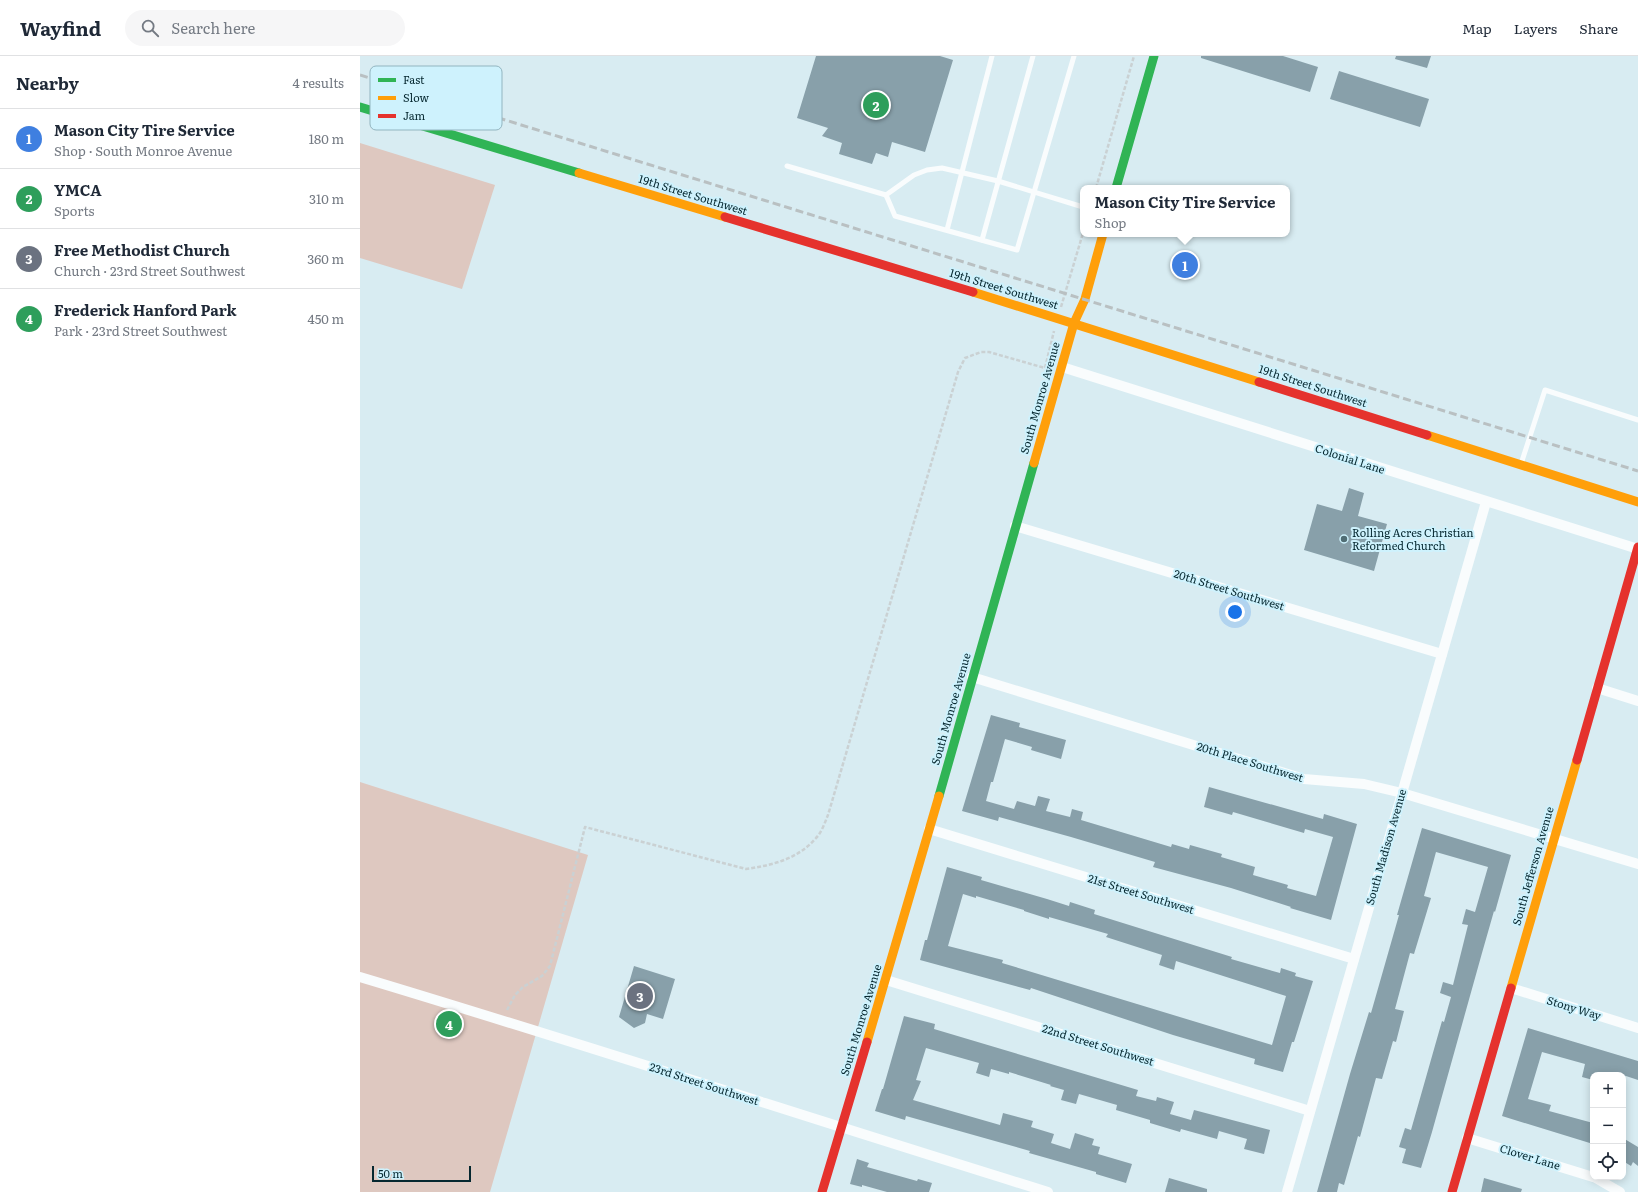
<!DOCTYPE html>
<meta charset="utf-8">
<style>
body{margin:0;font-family:Literata,serif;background:#f6f6f7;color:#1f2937}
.controls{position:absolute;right:12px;bottom:12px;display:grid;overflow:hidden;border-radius:8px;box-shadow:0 2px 10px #0003}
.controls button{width:36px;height:36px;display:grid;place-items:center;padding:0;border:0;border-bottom:1px solid #e0e1e3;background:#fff;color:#1f2937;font:20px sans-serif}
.scale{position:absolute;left:12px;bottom:10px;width:99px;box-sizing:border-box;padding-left:4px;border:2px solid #062830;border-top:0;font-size:11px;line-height:14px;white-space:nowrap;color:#062830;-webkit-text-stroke:3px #cef2fd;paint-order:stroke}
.you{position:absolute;left:875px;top:556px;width:14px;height:14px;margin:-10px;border:3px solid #fff;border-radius:50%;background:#1a73e8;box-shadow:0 0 0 6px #1a73e833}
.badge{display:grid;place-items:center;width:26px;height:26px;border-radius:50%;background:#0b8043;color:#fff;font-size:13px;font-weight:700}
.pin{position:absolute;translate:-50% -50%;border:2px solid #fff;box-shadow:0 1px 4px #0006}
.popup{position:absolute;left:720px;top:129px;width:210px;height:52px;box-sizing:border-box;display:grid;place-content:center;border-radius:8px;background:#fff;filter:drop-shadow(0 1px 3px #0005);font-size:13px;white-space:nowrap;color:#747a83}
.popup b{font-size:15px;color:#1f2937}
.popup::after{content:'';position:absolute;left:50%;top:100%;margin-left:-8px;border:8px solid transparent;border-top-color:#fff}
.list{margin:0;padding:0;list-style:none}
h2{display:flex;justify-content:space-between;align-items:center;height:52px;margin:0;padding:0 16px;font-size:17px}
h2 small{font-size:13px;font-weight:400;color:#747a83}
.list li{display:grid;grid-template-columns:26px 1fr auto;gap:12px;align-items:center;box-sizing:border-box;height:60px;padding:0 16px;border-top:1px solid #e0e1e3}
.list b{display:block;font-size:15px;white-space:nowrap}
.list p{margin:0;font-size:13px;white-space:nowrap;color:#747a83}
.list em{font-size:13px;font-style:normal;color:#747a83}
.icon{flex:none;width:22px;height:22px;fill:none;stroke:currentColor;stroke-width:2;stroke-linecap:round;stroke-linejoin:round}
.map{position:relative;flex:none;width:1278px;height:1136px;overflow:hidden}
header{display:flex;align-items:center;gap:24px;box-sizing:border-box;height:56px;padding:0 20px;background:#fff;border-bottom:1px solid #e0e1e3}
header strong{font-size:19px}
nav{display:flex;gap:22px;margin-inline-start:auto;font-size:14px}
.search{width:280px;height:36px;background:#f6f6f7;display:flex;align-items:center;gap:10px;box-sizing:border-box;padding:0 14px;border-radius:22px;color:#747a83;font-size:15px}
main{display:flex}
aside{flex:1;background:#fff}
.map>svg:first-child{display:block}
.green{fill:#dec8c0}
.building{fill:#88a0aa;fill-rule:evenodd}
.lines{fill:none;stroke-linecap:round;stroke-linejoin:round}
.path{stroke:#cad1d3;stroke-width:2.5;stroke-dasharray:4 2;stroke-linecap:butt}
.lane{stroke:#f9fcfd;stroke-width:5}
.street{stroke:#f9fcfd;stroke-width:10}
.fast{stroke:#30b455;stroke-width:9}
.slow{stroke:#ff9f0a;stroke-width:9}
.jam{stroke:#e5322d;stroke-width:9}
.rail{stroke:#b9c0c2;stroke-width:3;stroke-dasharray:8 4;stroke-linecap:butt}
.poi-dot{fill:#506d74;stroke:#cef2fd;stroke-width:1.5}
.labels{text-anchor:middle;stroke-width:4;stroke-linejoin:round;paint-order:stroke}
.street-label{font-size:11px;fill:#062830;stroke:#cef2fd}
.poi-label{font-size:11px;fill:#062830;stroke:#cef2fd;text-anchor:start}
.key{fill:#cef2fd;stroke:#92b5c0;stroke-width:1}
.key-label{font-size:11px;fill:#062830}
</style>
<header>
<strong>Wayfind</strong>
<div class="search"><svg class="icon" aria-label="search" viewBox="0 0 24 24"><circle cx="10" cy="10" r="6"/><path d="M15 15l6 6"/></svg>Search here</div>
<nav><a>Map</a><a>Layers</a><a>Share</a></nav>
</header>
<main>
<aside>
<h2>Nearby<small>4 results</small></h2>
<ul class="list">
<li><span class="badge" style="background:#3f7fe0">1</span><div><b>Mason City Tire Service</b><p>Shop · South Monroe Avenue</p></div><em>180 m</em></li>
<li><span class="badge" style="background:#2e9e5b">2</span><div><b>YMCA</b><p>Sports</p></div><em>310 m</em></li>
<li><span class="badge" style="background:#6b7280">3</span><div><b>Free Methodist Church</b><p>Church · 23rd Street Southwest</p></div><em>360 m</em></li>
<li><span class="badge" style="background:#2e9e5b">4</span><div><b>Frederick Hanford Park</b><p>Park · 23rd Street Southwest</p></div><em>450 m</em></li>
</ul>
</aside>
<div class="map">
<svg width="1278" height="1136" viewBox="0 0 1278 1136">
<rect width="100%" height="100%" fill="#d8ecf2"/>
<g class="green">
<path d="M0,87L135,129L102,233L0,202Z"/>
<path d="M0,726L228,799L130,1136H0Z"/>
</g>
<g class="building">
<path d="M456,0H580L593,4L565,96L532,86L528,101L516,97L512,108L479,98L482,87L462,80L468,72L437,62Z"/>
<path d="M841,0H923L958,11L950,36L841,2Z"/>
<path d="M1036,0H1071L1067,12L1035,3Z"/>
<path d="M979,15L1069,43L1060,71L970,43Z"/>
<path d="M989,432L1004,437L998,460L1027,468L1014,515L944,494L957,448L982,455Z"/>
<path d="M631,659L660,667L659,671L706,684L701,703L671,694L672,691L645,683L633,726H631L626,745L654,753L657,745L675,750L678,740L690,743L686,755L710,761L712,753L723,756L721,764L811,791L812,788L829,793L830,789L862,798L861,801L895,811L893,819L928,829L927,832L956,840L973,781L945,773L944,777L873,756L872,759L844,751L849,731L963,763L964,758L997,768L971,864L930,852L931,851L871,832L793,811L795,806L711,781L639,761L638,765L602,755Z"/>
<path d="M1062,772L1151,799L1135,856L1134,855L1122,897L1072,1076L1061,1112L1042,1107L1046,1093L1039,1091L1045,1072L1051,1074L1082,965L1084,966L1091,941L1080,937L1083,926L1093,929L1108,869L1102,868L1106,853L1115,856L1128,811L1076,796L1064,840L1071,842L1054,898L1050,897L1035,953L1044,955L1036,986L1033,985L1022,1023L1016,1022L1000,1081L998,1080L984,1129L979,1127L977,1136H957L990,1018L1009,956L1011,957L1039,859H1037Z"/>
<path d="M587,811L622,821L621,824L687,843L709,850L710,846L735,854L734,858L872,901L871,903L920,917L921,912L936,917L935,920L953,925L934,986H932L923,1016L894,1008L895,1003L813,979L671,932L670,934L560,904L565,884H567ZM603,838L616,842V840L664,854V855L689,863V861L748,878L746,881L802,899L799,909L814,914L816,905L926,940L912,989L642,907L643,904L588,890Z"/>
<path d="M274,910L315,923L303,963L287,958L285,967L274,972L259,961Z"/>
<path d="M544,960L575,968L574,973L778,1034L776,1040L796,1045L797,1041L814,1046L810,1058L831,1064L834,1054L910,1074L904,1098L884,1093L887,1083L859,1075L857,1083L821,1073L820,1076L790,1067V1064L756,1054L757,1049L719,1038L716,1048L701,1044L704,1034L690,1030L691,1029L649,1016V1018L631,1013L629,1021L616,1017L619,1007L566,992L556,1024L561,1025L553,1044L640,1069L643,1057L673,1065L671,1071L694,1078L691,1087L710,1093L715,1077L734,1083L732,1089L740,1091L738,1098L772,1108L766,1127L736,1118V1116L669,1097L670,1095L546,1060L545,1064L515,1055L522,1033H523Z"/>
<path d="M1168,972L1278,1005V1024L1263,1019H1233V1024L1222,1021L1225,1008L1182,996L1168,1043L1191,1049L1189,1055L1233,1067V1088L1142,1060Z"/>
<path d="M1263,1082L1278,1091V1110L1273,1106L1271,1110L1263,1105Z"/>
<path d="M497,1103L509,1107L507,1111L557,1125L558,1123L572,1127L569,1136H527L502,1129V1131L490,1128Z"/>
<path d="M809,1122L847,1133V1136H805Z"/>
<path d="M1124,1122L1162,1133L1161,1136H1121Z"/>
</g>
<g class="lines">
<g class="path">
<path d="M736,132L774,0"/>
<path d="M701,251L723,177"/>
<path d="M147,954L155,939L163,931L182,920L190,910L225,771L386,813C413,809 438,803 456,782C462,776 465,766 468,759L598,316L605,302L621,296H629L685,312L694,275"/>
</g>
<g class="lane">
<path d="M427,110L526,139L535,160L657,194L714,0"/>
<path d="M526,139L554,119L567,114L582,112L638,125L723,151"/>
<path d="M587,174L632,0"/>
<path d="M622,184L673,0"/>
<path d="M1161,408L1185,334L1278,364"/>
</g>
<g class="street">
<path d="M702,311L1278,493"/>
<path d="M655,470L1082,598"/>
<path d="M612,621L944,723L1004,728L1042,737L1278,808"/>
<path d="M1237,632L1278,645"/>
<path d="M569,773L994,903"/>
<path d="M0,921C230,990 458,1065 688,1136"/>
<path d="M526,924L950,1055"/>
<path d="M1151,932L1278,972"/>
<path d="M1107,1082L1233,1121"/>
<path d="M1234,1121L1260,1136"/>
<path d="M927,1136L1126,446"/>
</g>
<g class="fast">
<path d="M0,51L219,117"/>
<path d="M756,132L794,0"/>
<path d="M579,740L674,407"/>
</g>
<g class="slow">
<path d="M219,117L365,161"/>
<path d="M613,236L899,326"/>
<path d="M1067,379L1278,446"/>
<path d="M674,407L714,267L725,243L743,178"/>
<path d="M1151,932L1217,704"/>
<path d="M507,986L579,740"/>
</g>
<g class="jam">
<path d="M365,161L613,236"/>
<path d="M899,326L1067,379"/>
<path d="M1217,704L1278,491"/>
<path d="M462,1136L507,986"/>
<path d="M1092,1136L1151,932"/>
</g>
<path class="rail" d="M0,19L1278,415"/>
</g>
<circle class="poi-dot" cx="984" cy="483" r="4"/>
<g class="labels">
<g class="street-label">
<text transform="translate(333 139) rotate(17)" y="4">19th Street Southwest</text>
<text transform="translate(644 233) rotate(17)" y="4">19th Street Southwest</text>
<text transform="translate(953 330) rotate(18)" y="4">19th Street Southwest</text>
<text transform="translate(680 342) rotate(-74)" y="4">South Monroe Avenue</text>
<text transform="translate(990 403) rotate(18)" y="4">Colonial Lane</text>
<text transform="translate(869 534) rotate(17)" y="4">20th Street Southwest</text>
<text transform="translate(591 653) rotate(-74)" y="4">South Monroe Avenue</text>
<text transform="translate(890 706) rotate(17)" y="4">20th Place Southwest</text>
<text transform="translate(1026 791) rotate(-74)" y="4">South Madison Avenue</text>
<text transform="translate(1173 810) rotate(-74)" y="4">South Jefferson Avenue</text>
<text transform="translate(781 838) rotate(17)" y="4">21st Street Southwest</text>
<text transform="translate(1214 952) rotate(17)" y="4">Stony Way</text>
<text transform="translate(501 964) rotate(-73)" y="4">South Monroe Avenue</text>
<text transform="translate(738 989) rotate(17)" y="4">22nd Street Southwest</text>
<text transform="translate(344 1028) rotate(18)" y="4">23rd Street Southwest</text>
<text transform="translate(1170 1101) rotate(17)" y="4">Clover Lane</text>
</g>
<g class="poi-label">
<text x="992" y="481">Rolling Acres Christian<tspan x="992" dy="13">Reformed Church</tspan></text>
</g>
</g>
<rect x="10" y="10" width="132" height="64" rx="6" class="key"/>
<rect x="18" y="22" width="18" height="4" fill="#30b455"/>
<rect x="18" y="40" width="18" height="4" fill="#ff9f0a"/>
<rect x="18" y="58" width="18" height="4" fill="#e5322d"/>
<g class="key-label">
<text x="43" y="28">Fast</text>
<text x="43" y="46">Slow</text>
<text x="43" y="64">Jam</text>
</g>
</svg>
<div class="controls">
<button>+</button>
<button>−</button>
<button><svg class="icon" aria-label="locate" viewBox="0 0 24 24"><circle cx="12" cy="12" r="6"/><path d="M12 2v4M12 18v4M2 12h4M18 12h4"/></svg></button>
</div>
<div class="scale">50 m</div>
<div class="you"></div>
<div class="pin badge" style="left:825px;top:209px;background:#3f7fe0">1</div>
<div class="popup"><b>Mason City Tire Service</b>Shop</div>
<div class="pin badge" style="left:516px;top:49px;background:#2e9e5b">2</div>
<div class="pin badge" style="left:280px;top:940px;background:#6b7280">3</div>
<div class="pin badge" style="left:89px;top:968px;background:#2e9e5b">4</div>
</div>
</main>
